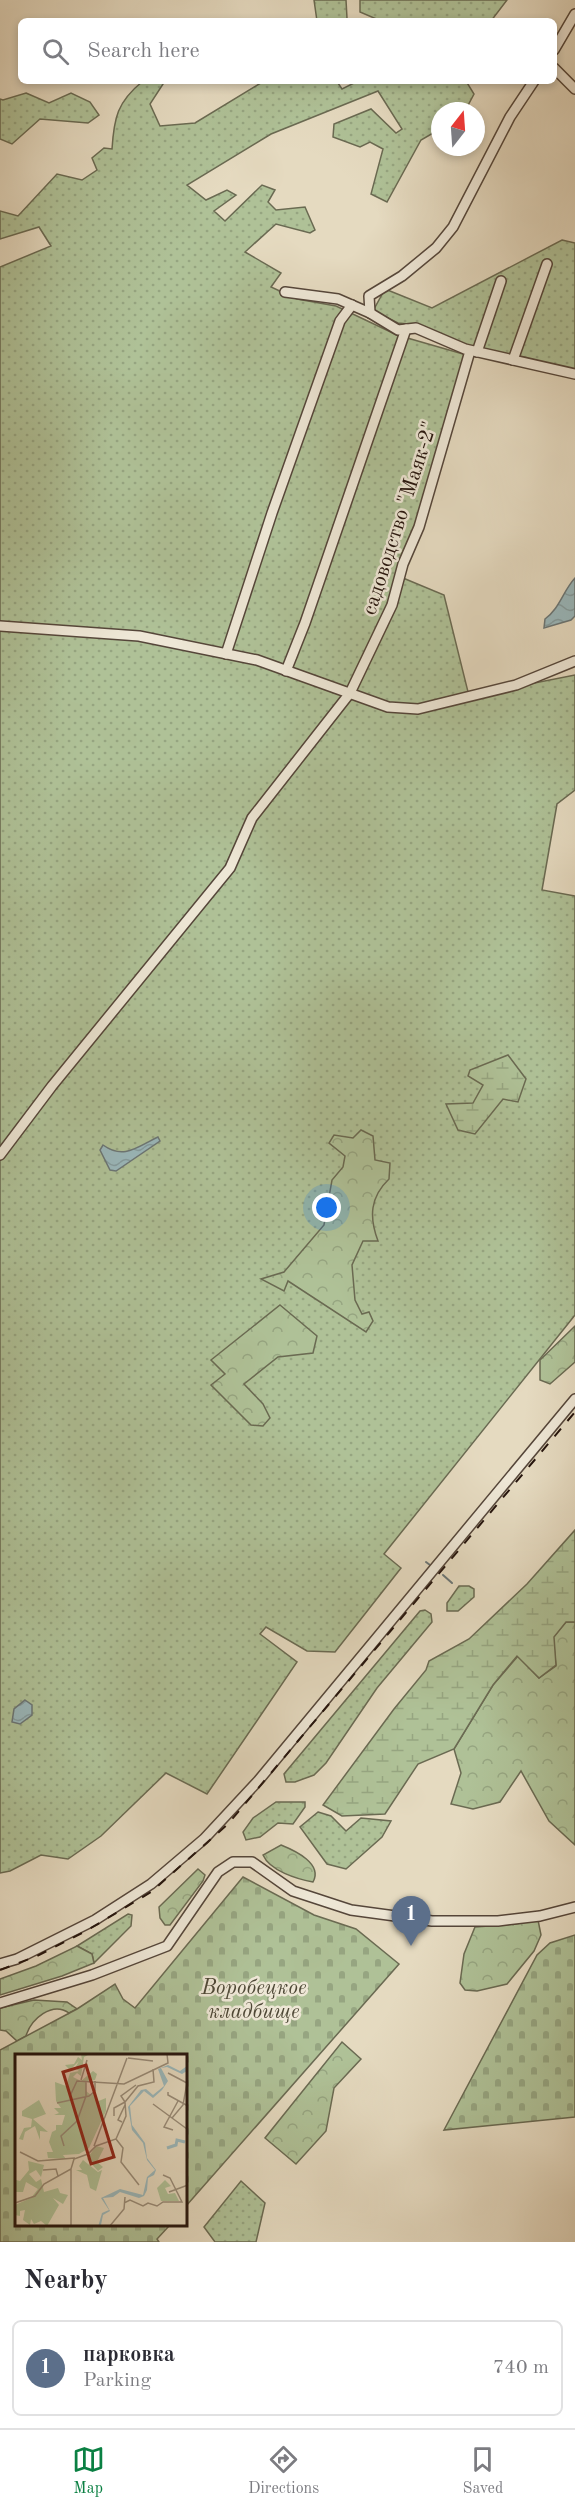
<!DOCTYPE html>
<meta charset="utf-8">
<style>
body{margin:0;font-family:"Old Standard TT",serif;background:#f7f7f7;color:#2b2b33}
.compass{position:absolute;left:431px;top:102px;width:54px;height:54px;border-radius:50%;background:#fff;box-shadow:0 3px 9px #0003;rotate:17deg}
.you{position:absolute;left:327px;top:1208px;width:21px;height:21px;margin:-15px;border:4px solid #fff;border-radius:50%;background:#1a73e8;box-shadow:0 0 0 9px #1a73e833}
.badge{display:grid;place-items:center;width:39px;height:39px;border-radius:50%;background:#0b8043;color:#fff;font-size:20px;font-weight:700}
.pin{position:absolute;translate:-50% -50px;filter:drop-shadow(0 2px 3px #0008)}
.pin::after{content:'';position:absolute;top:32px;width:21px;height:18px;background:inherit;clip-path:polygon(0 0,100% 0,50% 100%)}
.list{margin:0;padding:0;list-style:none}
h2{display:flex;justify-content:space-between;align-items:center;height:78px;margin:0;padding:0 24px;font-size:26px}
h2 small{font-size:20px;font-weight:400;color:#7c7c81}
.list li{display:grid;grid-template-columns:39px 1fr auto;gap:18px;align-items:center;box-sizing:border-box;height:96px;margin:0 12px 12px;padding:0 12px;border:2px solid #e1e1e2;border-radius:9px}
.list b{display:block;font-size:22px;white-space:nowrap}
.list p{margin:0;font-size:20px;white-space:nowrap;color:#7c7c81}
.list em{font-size:20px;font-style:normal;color:#7c7c81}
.icon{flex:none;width:33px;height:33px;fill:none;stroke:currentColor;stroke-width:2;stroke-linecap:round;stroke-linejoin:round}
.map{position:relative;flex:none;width:575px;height:2242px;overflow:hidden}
.search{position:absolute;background:#fff;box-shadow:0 3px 9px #0003;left:18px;right:18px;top:18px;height:66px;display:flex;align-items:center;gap:15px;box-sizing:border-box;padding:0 21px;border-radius:9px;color:#7c7c81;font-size:22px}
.sheet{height:186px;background:#fff}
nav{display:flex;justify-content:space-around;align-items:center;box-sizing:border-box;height:84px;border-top:2px solid #e1e1e2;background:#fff;font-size:16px;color:#7c7c81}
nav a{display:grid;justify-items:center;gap:3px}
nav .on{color:#0b8043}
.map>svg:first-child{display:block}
.grass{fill:url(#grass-dots);stroke:#6a6a52;stroke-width:1.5}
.forest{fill:url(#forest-crowns);stroke:#6a6a52;stroke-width:1.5}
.wetland{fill:url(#wetland-marsh);stroke:#6a6a52;stroke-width:1.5}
.cemetery{fill:url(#cemetery-stones);stroke:#6a6a52;stroke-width:1.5}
.water{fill:url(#water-waves);stroke:#6b7676;stroke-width:1.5}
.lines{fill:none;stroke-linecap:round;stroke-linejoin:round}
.stream{stroke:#6b7676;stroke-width:2}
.minor-casing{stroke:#55463a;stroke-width:12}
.minor{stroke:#eee7d6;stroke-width:9}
.rail{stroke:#25140d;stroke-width:2;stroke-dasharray:10 10;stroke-linecap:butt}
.labels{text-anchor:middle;stroke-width:5;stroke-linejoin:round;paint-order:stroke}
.street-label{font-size:21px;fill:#25140d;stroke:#eee7d6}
.park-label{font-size:21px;font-style:italic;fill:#4e4836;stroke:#eee7d6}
.inset-river{fill:none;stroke:#9ab8bc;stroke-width:3}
.inset-road{fill:none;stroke:#988b78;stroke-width:1.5}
.view{fill:#8f2418;fill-opacity:0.15;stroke:#8f2418;stroke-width:3}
.inset-edge{fill:none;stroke:#25140d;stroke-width:3}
</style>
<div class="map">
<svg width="575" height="2242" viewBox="0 0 575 2242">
<defs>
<pattern id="grass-dots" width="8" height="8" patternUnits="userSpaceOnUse" patternTransform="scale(1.5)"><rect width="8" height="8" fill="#afc197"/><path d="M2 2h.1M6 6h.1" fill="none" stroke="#96a581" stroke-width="1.8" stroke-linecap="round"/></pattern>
<pattern id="forest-crowns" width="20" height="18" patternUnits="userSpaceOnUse" patternTransform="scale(1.5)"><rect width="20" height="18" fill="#afc197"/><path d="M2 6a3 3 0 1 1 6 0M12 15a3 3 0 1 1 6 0" fill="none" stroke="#96a581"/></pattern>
<pattern id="wetland-marsh" width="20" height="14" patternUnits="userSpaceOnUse" patternTransform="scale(1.5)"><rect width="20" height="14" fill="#afc197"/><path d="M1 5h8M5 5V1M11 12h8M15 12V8" fill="none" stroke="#96a581"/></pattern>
<pattern id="cemetery-stones" width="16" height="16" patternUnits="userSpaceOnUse" patternTransform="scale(1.5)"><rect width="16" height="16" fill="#afc197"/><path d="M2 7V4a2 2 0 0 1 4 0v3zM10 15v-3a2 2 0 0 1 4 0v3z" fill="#96a581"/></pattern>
<pattern id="water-waves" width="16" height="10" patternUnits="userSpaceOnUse" patternTransform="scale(1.5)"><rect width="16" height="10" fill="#9ab8bc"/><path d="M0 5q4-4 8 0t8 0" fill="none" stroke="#859da0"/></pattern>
</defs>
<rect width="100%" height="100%" fill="#e5dac0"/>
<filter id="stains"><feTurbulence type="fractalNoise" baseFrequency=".00333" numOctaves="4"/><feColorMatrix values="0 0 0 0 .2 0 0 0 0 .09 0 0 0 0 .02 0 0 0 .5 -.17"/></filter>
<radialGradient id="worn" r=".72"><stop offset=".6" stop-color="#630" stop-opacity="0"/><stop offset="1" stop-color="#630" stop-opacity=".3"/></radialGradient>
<g class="grass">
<path d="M314,0H346L347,18L345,21H317Z"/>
<path d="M360,0H507L491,21H381L360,12Z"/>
<path d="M143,81H165L150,104L160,126L195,123L264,81H340L338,83L342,89L358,81L372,83L373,81H466L474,94L465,111H440V129L421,140L387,202L371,194L383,149L370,142L360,147L333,137L334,124L371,109L396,133L402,129L378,91L271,134L187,185L206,200L227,190L236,195L214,211L225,221L262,185L275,190L268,202L276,210L305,207L315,230L310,233L276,224L245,252L281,273L271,287L297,299L336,306L397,335L470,356L403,578L444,595L469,696L575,675V790L557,804L542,890L575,896V1315L384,1554L401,1568L335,1652L307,1651L266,1627L260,1634L297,1662L207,1794L166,1773L101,1836L68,1859L41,1855L10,1871L0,1873V267L51,246L39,227L0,239V211L18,216L57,174L82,180L97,170L92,158L104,148L112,149C114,118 117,102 143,81Z"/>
<path d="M26,93L49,103L71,93L90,102L99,115L88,123L40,119L12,144L0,139V99L3,100Z"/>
<path d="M562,240L575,243V370L464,346L419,325L398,323L373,311L385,289L432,308Z"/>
<path d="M459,1586H469L474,1589V1597L458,1611H447V1603Z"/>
<path d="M425,1610L431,1614L432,1622L377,1688L326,1763L314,1775L295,1782H286L284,1774L420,1611Z"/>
<path d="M276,1802H305V1807L293,1824L278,1823L260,1837L246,1840L243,1832L253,1818Z"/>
<path d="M318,1812L331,1816L346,1831L361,1818L391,1821L382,1837L346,1869L327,1864L300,1827Z"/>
<path d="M128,1914L132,1915L131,1926L94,1963L92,1954L77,1946Z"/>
<path d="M241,2181L265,2203L256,2242H215L204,2227Z"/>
</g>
<g class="forest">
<path d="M361,1130L373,1136L375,1160L390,1163L389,1179C370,1197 369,1217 378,1241H363L352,1265L355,1300L362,1314L369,1312L373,1321L366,1332L288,1281L284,1291L261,1279L284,1272L324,1225L332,1180L343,1167L345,1156L329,1143L334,1135L353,1138Z"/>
<path d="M280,1305L317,1336L313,1353L278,1357L244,1384L263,1404L270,1418L263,1426L251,1425L211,1385L225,1374L211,1360Z"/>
<path d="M575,1326V1362L550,1384L540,1380V1360Z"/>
<path d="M566,1622H575V1845L549,1821L521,1771L500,1802L473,1809L451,1804L461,1773L454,1749L493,1685L518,1656L539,1678L556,1666L553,1637Z"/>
<path d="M281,1845C296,1851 323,1864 313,1882C297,1879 270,1871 263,1855Z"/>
<path d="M198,1869L205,1875L203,1881L170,1925H165L160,1918L159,1907Z"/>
<path d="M538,1920L541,1935L534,1951L507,1984L477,1991L465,1990L460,1983L464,1954L475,1927L515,1924Z"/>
<path d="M77,1946L92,1954L94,1963L62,1976L0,1995V1979L36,1966Z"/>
<path d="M34,2000L67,2002L77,2009L69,2013C52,2001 31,2019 26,2036L17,2041L6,2031L0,2030V2008Z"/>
<path d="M342,2042L361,2059L334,2088L326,2131L296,2164L265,2138Z"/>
</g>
<g class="wetland">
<path d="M508,1055L526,1079L518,1102L503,1099L475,1134L458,1130L446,1104L473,1103L483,1085L468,1076L470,1070Z"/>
<path d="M575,1530V1622H566L554,1637L556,1665L539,1678L517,1656L493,1685L454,1749L418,1764L385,1814L342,1816L323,1805L394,1709L426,1670L429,1661L469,1639L527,1584Z"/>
</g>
<g class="cemetery">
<path d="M243,1877L314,1915L356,1929L399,1964L186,2206V2056H16V2226H169L157,2239L159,2242H0V2050L77,2009L115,1984L123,1999L135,2008Z"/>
<path d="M575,1935V2117L444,2130L537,1955L550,1943Z"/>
</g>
<g class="water">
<path d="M575,578V616L571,620L544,628L545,619C560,608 563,591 575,578Z"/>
<path d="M158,1137L160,1141L116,1171L110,1170L100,1150L103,1145C124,1160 137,1147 158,1137Z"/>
<path d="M25,1700L32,1705V1715L20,1724L12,1722L14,1709Z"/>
</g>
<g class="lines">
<g class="stream">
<path d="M426,1562L430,1565"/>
<path d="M443,1575L452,1583"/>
</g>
<defs>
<g id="minor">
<path d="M554,50L575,14"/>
<path d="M554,68L575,89"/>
<path d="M285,292L338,299L370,313L398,330L416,328L465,349L575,374"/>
<path d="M370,313L369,296L402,276L436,248L453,227L510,117L534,81"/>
<path d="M477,352L501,281"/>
<path d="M513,360L547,264"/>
<path d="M0,626L139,636L257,660L388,707L418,709L516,685L575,661"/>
<path d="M226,654L272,513L340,321L352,305"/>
<path d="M286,671L305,623L406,329"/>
<path d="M0,1155L52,1086L230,868L252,818L350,693L392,605L403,564L419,527L470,351"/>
<path d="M0,1964L17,1959L95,1920L151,1884L204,1839L258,1781L575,1399"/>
<path d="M0,2003L92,1975L167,1946L218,1872L233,1862H252L293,1891L351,1910L432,1921H498L540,1916L575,1907"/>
</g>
</defs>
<use href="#minor" class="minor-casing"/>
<use href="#minor" class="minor"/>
<path class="rail" d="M0,1970L37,1956L86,1931L151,1892L228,1824L575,1412"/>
</g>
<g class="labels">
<g class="street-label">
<text transform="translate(399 518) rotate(-72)" y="7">садоводство "Маяк-2"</text>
</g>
<g class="park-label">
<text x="254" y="1994">Воробецкое<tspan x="254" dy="24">кладбище</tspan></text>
</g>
</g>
<g transform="translate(15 2054)">
<rect width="172" height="172" fill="#e5dac0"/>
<path d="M66,0H75L69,3L66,22L62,19L58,23L66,27L78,17L82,20L80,26L71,27V37L76,41L80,39L81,48L91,44V37V57L74,94L64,100L48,101L51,105L33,104L32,98H38L34,88L37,78L41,76V71H47L50,61H39L44,59L39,54H46L41,47L40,28L51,32L55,19L64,17L60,14L64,7L55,16L50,11L59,10L63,3L67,6ZM150,126L156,132L150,134L153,140L160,139L164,147H146L142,134Z" fill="#afc197"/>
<path d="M24,46L31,60L18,65L33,78L25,77V86L20,72L10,78L8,86L4,85L9,74L16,73L17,65L7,62V57ZM68,106L83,118L87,116L81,137L75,134L72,121L61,116H67L64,112ZM13,107L29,111L26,123L21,116L14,120L21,128L26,125L29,138L43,134L45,139L53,141L48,150L38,144L44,151L32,172L26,167L19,170L16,165L15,171L8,166L10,156L5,157V162L0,161V151L16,144L23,135L11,128L8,138H0V115L1,126L5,127L14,116Z" fill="#afc197"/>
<path d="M81,92L89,94L82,108L88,113L83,117L72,105Z" fill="#afc197"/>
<path d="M153,11L165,17L172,12V17L167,20L152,13L146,14L153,27L147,36L138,44L129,37L115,52L117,71L130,89L132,104L141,116L139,121L133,124L132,136L129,142L124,144L105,138L98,143L88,144L95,157L88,161L86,171L83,173L87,159L94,156L86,144L105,135L128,141L132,123L140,116L132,106L128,89L117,76L113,53L126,36L131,35L138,41L149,32L143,15Z" fill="#9ab8bc"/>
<path class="inset-river" d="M152,94L161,91L162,86L170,88"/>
<path class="inset-road" d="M113,4L138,7M153,19L172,29M66,26L72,6M153,38V41L173,52M55,42L62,27L109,30L153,9L152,0M110,48L106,42L121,31M42,49L74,42L80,37V27M138,50L172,75M99,62V54L110,48M157,64L168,51L172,29M107,68L103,66L110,51M158,76L149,73L163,47M101,85L108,94L106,108L124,131M49,92L46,82L62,67L71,42V27M79,92L112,4M5,98L23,107L60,104M28,116L41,115L43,122M154,138L173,131M0,149L20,142L29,130L56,115L59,105L73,100L81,92L101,85L111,62L110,48L123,32L139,28L138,15M109,149L115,146L128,152L133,149L142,152L148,148H167L155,124L148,121M56,173V115M94,173L109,155L110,143"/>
<path class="view" d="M71,11L99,103L76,110L48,18Z"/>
<rect width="172" height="172" class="inset-edge"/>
</g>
<rect width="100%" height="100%" filter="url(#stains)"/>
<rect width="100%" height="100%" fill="url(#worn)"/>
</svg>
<svg class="compass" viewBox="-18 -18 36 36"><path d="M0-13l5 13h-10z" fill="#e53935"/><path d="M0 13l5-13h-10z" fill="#7c7c81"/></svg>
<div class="you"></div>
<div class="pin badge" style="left:411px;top:1946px;background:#5c6f8a">1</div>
<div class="search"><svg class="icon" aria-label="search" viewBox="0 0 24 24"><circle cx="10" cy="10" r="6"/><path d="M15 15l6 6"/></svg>Search here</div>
</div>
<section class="sheet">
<h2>Nearby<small></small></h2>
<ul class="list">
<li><span class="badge" style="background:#5c6f8a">1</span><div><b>парковка</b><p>Parking</p></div><em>740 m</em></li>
</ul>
</section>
<nav>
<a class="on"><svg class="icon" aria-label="map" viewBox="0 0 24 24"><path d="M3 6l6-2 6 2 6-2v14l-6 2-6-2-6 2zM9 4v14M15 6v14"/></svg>Map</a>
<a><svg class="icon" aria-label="directions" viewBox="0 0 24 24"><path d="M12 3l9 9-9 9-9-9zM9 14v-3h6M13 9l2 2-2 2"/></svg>Directions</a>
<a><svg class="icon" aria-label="saved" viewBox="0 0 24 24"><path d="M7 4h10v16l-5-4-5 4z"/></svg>Saved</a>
</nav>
